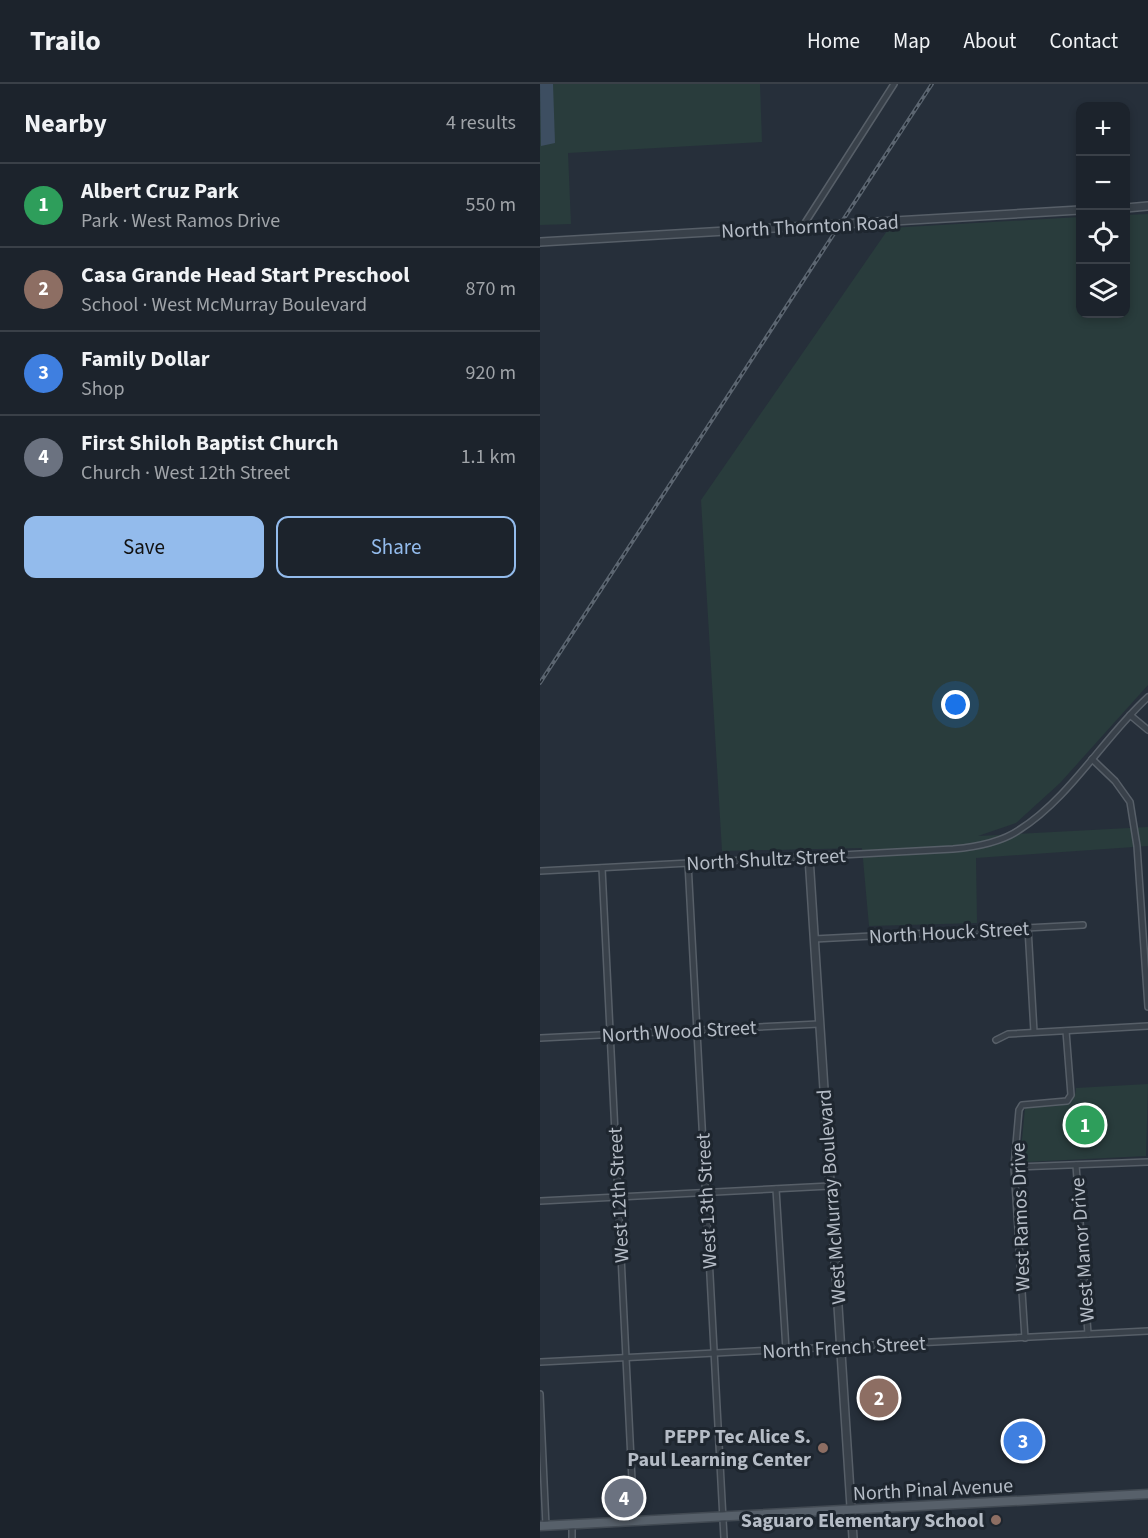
<!DOCTYPE html>
<meta charset="utf-8">
<style>
body{margin:0;font-family:"Source Sans 3",sans-serif;background:#292f38;color:#f1f3f6}
.controls{position:absolute;right:18px;top:18px;display:grid;overflow:hidden;border-radius:12px;box-shadow:0 3px 9px #0003}
.controls button{width:54px;height:54px;display:grid;place-items:center;padding:0;border:0;border-bottom:2px solid #3a4048;background:#1c232c;color:#f1f3f6;font:30px sans-serif}
.you{position:absolute;left:416px;top:621px;width:21px;height:21px;margin:-15px;border:4px solid #fff;border-radius:50%;background:#1a73e8;box-shadow:0 0 0 9px #1a73e833}
.badge{display:grid;place-items:center;width:39px;height:39px;border-radius:50%;background:#93bbec;color:#fff;font-size:20px;font-weight:700}
.pin{position:absolute;translate:-50% -50%;border:3px solid #fff;box-shadow:0 2px 6px #0006}
.list{margin:0;padding:0;list-style:none}
h2{display:flex;justify-content:space-between;align-items:center;height:78px;margin:0;padding:0 24px;font-size:26px}
h2 small{font-size:20px;font-weight:400;color:#a0a4a9}
.list li{display:grid;grid-template-columns:39px 1fr auto;gap:18px;align-items:center;box-sizing:border-box;height:84px;padding:0 24px;border-top:2px solid #3a4048}
.list b{display:block;font-size:22px;white-space:nowrap}
.list p{margin:0;font-size:20px;white-space:nowrap;color:#a0a4a9}
.list em{font-size:20px;font-style:normal;color:#a0a4a9}
.actions{display:flex;gap:12px;padding:18px 24px}
.actions a{flex:1;padding:14px 0;border:2px solid #93bbec;border-radius:12px;text-align:center;font-size:21px;color:#93bbec}
.actions .main{background:#93bbec;color:#111}
.icon{flex:none;width:33px;height:33px;fill:none;stroke:currentColor;stroke-width:2;stroke-linecap:round;stroke-linejoin:round}
.map{position:relative;flex:none;width:608px;height:1454px;overflow:hidden}
header{display:flex;align-items:center;gap:36px;box-sizing:border-box;height:84px;padding:0 30px;background:#1c232c;border-bottom:2px solid #3a4048}
header strong{font-size:28px}
nav{display:flex;gap:33px;margin-inline-start:auto;font-size:21px}
main{display:flex}
aside{flex:1;background:#1c232c}
.map>svg:first-child{display:block}
.green{fill:#293c3c}
.water{fill:#3d4e61}
.lines{fill:none;stroke-linecap:round;stroke-linejoin:round}
.minor-casing{stroke:#575f68;stroke-width:8}
.tertiary-casing{stroke:#575f68;stroke-width:10}
.primary-casing{stroke:#424a53;stroke-width:11}
.minor{stroke:#39414a;stroke-width:5}
.tertiary{stroke:#39414a;stroke-width:7}
.primary{stroke:#57606a;stroke-width:8}
.rail-casing{stroke:#5c6671;stroke-width:4}
.rail{stroke:#1e262f;stroke-width:1.5;stroke-dasharray:4.5;stroke-linecap:butt}
.education-dot{fill:#8d6e63;stroke:#1e262f;stroke-width:2}
.labels{text-anchor:middle;stroke-width:6;stroke-linejoin:round;paint-order:stroke}
.street-label{font-size:20px;fill:#b5bcc6;stroke:#1e262f}
.poi-label{font-size:20px;font-weight:bold;fill:#b5bcc6;stroke:#1e262f;text-anchor:end}
</style>
<header>
<strong>Trailo</strong>
<nav><a>Home</a><a>Map</a><a>About</a><a>Contact</a></nav>
</header>
<main>
<aside>
<h2>Nearby<small>4 results</small></h2>
<ul class="list">
<li><span class="badge" style="background:#2e9e5b">1</span><div><b>Albert Cruz Park</b><p>Park · West Ramos Drive</p></div><em>550 m</em></li>
<li><span class="badge" style="background:#8d6e63">2</span><div><b>Casa Grande Head Start Preschool</b><p>School · West McMurray Boulevard</p></div><em>870 m</em></li>
<li><span class="badge" style="background:#3f7fe0">3</span><div><b>Family Dollar</b><p>Shop</p></div><em>920 m</em></li>
<li><span class="badge" style="background:#6b7280">4</span><div><b>First Shiloh Baptist Church</b><p>Church · West 12th Street</p></div><em>1.1 km</em></li>
</ul>
<div class="actions"><a class="main">Save</a><a>Share</a></div>
</aside>
<div class="map">
<svg width="608" height="1454" viewBox="0 0 608 1454">
<rect width="100%" height="100%" fill="#262f3a"/>
<g class="green">
<path d="M0,0H220L222,58L28,69L31,140L0,141Z"/>
<path d="M608,130V601L520,699L476,739L438,752L608,743V762L436,774L437,839L329,842L322,764L182,767L161,416L349,144L540,133V230H586V131Z"/>
<path d="M608,1000L606,1072L486,1078L480,1076L485,1024C501,1020 536,1029 536,1004Z"/>
</g>
<path class="water" d="M0,0H13L15,59L1,62Z"/>
<g class="lines">
<defs>
<g id="minor">
<path d="M263,142L354,0"/>
<path d="M590,631L608,646"/>
<path d="M552,675L575,697L590,718L597,762L608,923"/>
<path d="M148,779L184,1454"/>
<path d="M62,784L94,1437"/>
<path d="M0,787L413,765C435,763 460,759 479,746C530,714 564,653 608,613"/>
<path d="M488,844L494,948"/>
<path d="M274,855L543,841"/>
<path d="M0,954L279,940"/>
<path d="M456,956L468,950L608,942"/>
<path d="M536,1081L548,1250"/>
<path d="M474,1083L608,1078"/>
<path d="M236,1105L246,1266"/>
<path d="M0,1117L290,1102"/>
<path d="M485,1254L474,1083L479,1026L482,1021L527,1017L531,1011L526,947"/>
<path d="M0,1278L608,1247"/>
<path d="M0,1310L6,1442"/>
<path d="M32,1440V1454"/>
</g>
<g id="tertiary">
<path d="M586,124L608,122"/>
<path d="M0,158L540,126"/>
<path d="M269,773L313,1454"/>
</g>
<path id="primary" d="M0,1442L608,1410"/>
</defs>
<use href="#minor" class="minor-casing"/>
<use href="#tertiary" class="tertiary-casing"/>
<use href="#primary" class="primary-casing"/>
<use href="#minor" class="minor"/>
<use href="#tertiary" class="tertiary"/>
<use href="#primary" class="primary"/>
<defs>
<path id="rail" d="M0,599L392,0"/>
</defs>
<use href="#rail" class="rail-casing"/>
<use href="#rail" class="rail"/>
</g>
<g class="education-dot">
<circle cx="283" cy="1364" r="6"/>
<circle cx="456" cy="1436" r="6"/>
</g>
<g class="labels">
<g class="street-label">
<text transform="translate(270 142) rotate(-3)" y="7">North Thornton Road</text>
<text transform="translate(226 775) rotate(-3)" y="7">North Shultz Street</text>
<text transform="translate(409 848) rotate(-3)" y="7">North Houck Street</text>
<text transform="translate(139 947) rotate(-3)" y="7">North Wood Street</text>
<text transform="translate(78 1111) rotate(-93)" y="7">West 12th Street</text>
<text transform="translate(291 1113) rotate(-94)" y="7">West McMurray Boulevard</text>
<text transform="translate(166 1117) rotate(-93)" y="7">West 13th Street</text>
<text transform="translate(480 1133) rotate(-92)" y="7">West Ramos Drive</text>
<text transform="translate(542 1166) rotate(-94)" y="7">West Manor Drive</text>
<text transform="translate(304 1263) rotate(-3)" y="7">North French Street</text>
<text transform="translate(393 1405) rotate(-3)" y="7">North Pinal Avenue</text>
</g>
<g class="poi-label">
<text x="271" y="1359">PEPP Tec Alice S.<tspan x="271" dy="23">Paul Learning Center</tspan></text>
<text x="444" y="1443">Saguaro Elementary School</text>
</g>
</g>
</svg>
<div class="controls">
<button>+</button>
<button>−</button>
<button><svg class="icon" aria-label="locate" viewBox="0 0 24 24"><circle cx="12" cy="12" r="6"/><path d="M12 2v4M12 18v4M2 12h4M18 12h4"/></svg></button>
<button><svg class="icon" aria-label="layers" viewBox="0 0 24 24"><path d="M12 4l9 5-9 5-9-5zM3 14l9 5 9-5"/></svg></button>
</div>
<div class="you"></div>
<div class="pin badge" style="left:545px;top:1041px;background:#2e9e5b">1</div>
<div class="pin badge" style="left:339px;top:1314px;background:#8d6e63">2</div>
<div class="pin badge" style="left:483px;top:1357px;background:#3f7fe0">3</div>
<div class="pin badge" style="left:84px;top:1414px;background:#6b7280">4</div>
</div>
</main>
